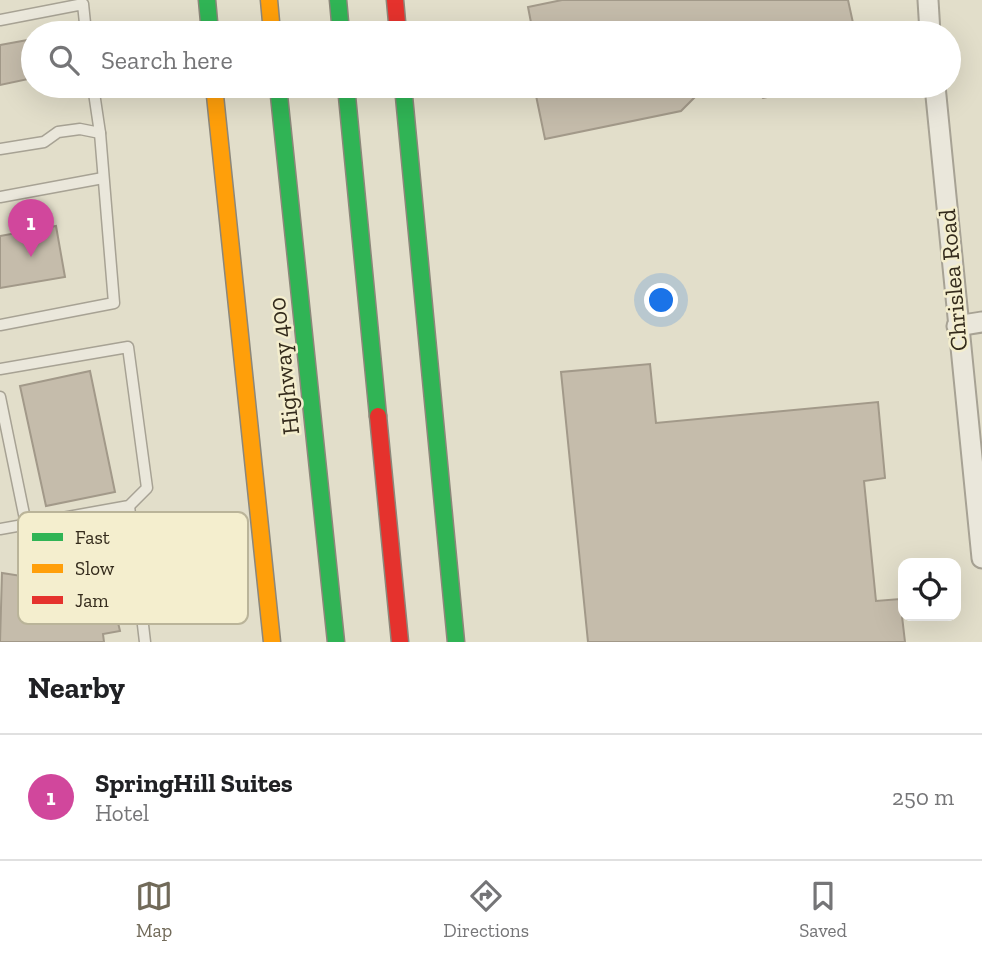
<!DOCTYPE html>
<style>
body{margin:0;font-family:"Zilla Slab",serif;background:#f6f6f6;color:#202124}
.controls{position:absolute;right:21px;bottom:21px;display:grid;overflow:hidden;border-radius:14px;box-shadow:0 7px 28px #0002}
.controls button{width:63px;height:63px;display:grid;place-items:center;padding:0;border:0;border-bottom:2px solid #e0e0e0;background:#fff;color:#202124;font:35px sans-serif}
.you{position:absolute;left:662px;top:301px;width:24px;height:24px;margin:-18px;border:5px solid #fff;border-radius:50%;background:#1a73e8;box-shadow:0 0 0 10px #1a73e833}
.badge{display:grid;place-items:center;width:46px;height:46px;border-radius:50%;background:#716a59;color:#fff;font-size:23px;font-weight:700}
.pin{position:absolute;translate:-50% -58px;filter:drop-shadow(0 2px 4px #0008)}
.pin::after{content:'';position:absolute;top:37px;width:24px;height:21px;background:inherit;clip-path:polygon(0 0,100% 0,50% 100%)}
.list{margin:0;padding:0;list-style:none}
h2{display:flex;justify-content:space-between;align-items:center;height:91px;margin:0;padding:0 28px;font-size:30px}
h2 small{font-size:23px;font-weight:400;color:#757577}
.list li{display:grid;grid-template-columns:46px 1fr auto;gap:21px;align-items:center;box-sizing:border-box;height:126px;padding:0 28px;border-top:2px solid #e0e0e0}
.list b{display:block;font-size:26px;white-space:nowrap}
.list p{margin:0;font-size:23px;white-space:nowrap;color:#757577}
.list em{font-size:23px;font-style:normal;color:#757577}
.icon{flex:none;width:38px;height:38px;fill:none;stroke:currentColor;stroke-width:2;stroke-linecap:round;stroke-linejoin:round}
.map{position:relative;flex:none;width:982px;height:642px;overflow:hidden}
.search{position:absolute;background:#fff;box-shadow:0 7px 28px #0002;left:21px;right:21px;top:21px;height:77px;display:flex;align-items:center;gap:18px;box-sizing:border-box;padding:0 24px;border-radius:38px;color:#757577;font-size:26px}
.sheet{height:217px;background:#fff}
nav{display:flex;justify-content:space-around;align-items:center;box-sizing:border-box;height:98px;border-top:2px solid #e0e0e0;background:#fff;font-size:19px;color:#757577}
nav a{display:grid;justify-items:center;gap:4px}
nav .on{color:#716a59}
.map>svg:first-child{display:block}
.building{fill:#c5bcab;stroke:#a29989;stroke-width:2}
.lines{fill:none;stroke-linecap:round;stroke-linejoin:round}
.lane-casing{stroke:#a7a294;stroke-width:13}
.street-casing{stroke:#a7a294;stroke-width:23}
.fast-casing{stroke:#8c877a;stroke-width:19}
.slow-casing{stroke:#8c877a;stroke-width:19}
.jam-casing{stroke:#8c877a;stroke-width:19}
.lane{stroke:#eae7db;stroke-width:10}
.street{stroke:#eae7db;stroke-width:19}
.fast{stroke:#30b455;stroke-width:16}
.slow{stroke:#ff9f0a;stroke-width:16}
.jam{stroke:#e5322d;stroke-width:16}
.labels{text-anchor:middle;stroke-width:5;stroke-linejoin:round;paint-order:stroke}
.street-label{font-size:24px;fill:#342b1c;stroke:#f4eece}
.key{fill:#f4eece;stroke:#bab499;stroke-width:2}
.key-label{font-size:19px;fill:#342b1c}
</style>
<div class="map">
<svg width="982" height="642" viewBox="0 0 982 642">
<rect width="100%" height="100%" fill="#e2deca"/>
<g class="building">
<path d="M562,0H848L855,32L533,33L528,7Z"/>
<path d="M33,39V78L0,85V45Z"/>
<path d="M534,86H734L696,96L681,111L545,139Z"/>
<path d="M751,86H820L763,98Z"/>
<path d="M56,226L65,277L0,288V236Z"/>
<path d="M650,364L656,423L878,402L885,478L864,481L876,601L900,599L905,642H588L561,372Z"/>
<path d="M90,371L115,492L46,506L20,386Z"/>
<path d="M106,548L123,608L115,610L120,631L103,634L104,642H0L2,573L21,576L25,563Z"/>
</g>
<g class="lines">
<defs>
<g id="lane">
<path d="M0,20L83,4L86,33"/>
<path d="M0,149L44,142L58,132L80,129L100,133L93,86"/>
<path d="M0,197L103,178"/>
<path d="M0,325L114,303L100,133"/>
<path d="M0,369L128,347L147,488L129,506L0,529"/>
<path d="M0,397L26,524"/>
<path d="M129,506L145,642"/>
</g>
<g id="street">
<path d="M928,0L930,33"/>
<path d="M935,86L982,558"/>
<path d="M957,326L982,322"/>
</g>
<g id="fast">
<path d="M207,0L210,33"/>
<path d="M338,0L341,33"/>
<path d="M278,86L336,642"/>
<path d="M346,86L378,416"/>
<path d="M403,86L456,642"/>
</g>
<g id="slow">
<path d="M269,0L272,33"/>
<path d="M214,86L272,642"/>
</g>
<g id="jam">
<path d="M395,0L398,33"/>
<path d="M378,416L400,642"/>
</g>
</defs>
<use href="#lane" class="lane-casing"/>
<use href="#street" class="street-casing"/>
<use href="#fast" class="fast-casing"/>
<use href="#slow" class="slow-casing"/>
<use href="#jam" class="jam-casing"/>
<use href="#lane" class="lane"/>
<use href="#street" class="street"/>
<use href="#fast" class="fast"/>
<use href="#slow" class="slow"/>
<use href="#jam" class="jam"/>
</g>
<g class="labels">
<g class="street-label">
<text transform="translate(953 280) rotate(-95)" y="8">Chrislea Road</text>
<text transform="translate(284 366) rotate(-96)" y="8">Highway 400</text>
</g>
</g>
<rect x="18" y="512" width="230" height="112" rx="10" class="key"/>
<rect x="32" y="533" width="31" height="8" fill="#30b455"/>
<rect x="32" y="564" width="31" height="9" fill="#ff9f0a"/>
<rect x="32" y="596" width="31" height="8" fill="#e5322d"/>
<g class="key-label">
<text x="75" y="544">Fast</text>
<text x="75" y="575">Slow</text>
<text x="75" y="607">Jam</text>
</g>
</svg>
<div class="controls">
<button><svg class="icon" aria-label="locate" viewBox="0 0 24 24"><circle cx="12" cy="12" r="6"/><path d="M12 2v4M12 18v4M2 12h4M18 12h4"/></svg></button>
</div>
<div class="you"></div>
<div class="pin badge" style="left:31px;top:257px;background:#d1479c">1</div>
<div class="search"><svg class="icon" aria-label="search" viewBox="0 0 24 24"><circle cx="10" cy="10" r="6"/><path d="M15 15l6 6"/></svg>Search here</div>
</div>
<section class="sheet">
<h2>Nearby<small></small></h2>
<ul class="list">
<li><span class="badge" style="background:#d1479c">1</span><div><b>SpringHill Suites</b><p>Hotel</p></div><em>250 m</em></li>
</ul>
</section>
<nav>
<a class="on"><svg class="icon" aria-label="map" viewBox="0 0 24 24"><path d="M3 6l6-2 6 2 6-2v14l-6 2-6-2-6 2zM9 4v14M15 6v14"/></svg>Map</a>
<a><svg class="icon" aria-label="directions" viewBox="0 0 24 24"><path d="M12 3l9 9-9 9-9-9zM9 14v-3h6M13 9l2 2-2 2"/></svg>Directions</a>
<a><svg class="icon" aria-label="saved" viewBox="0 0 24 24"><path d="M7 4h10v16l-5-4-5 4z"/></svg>Saved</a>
</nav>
